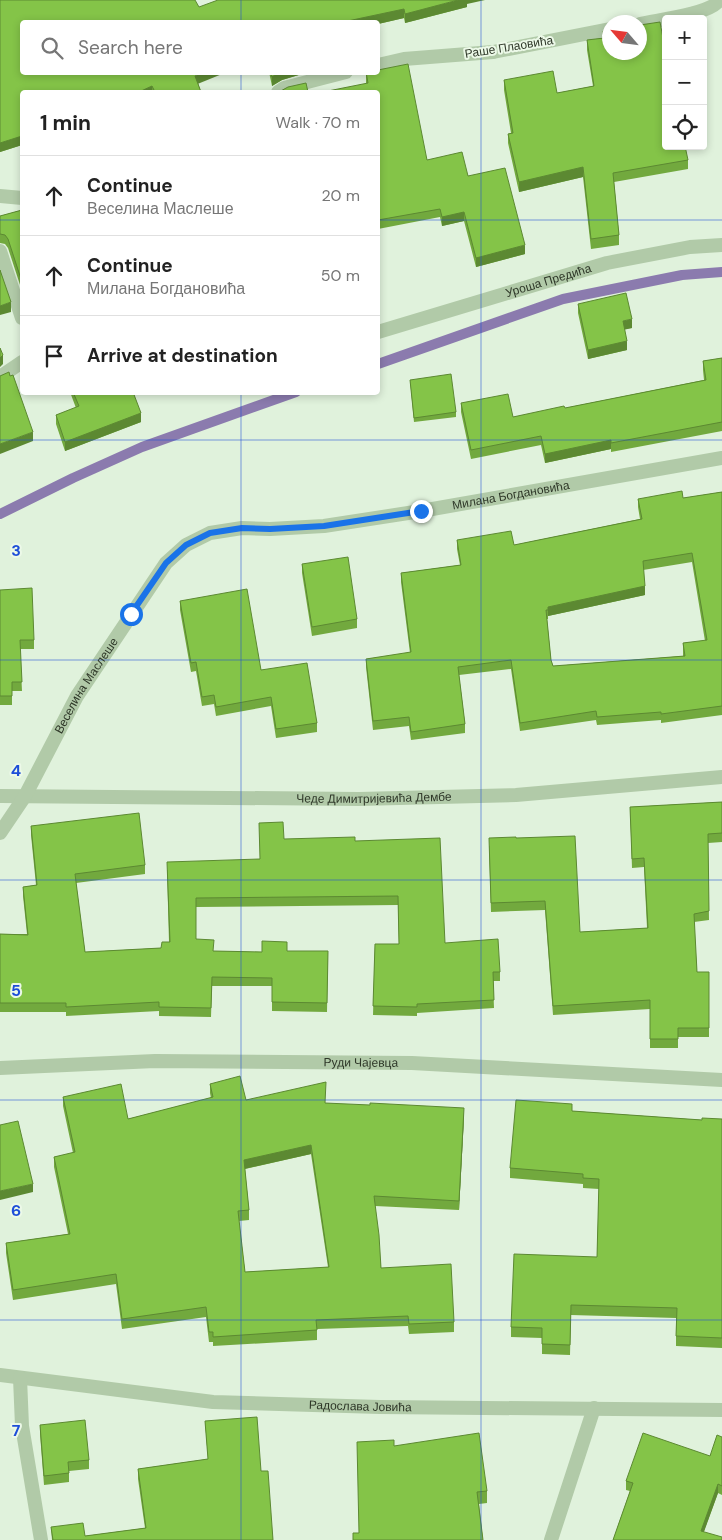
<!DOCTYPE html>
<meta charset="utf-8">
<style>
body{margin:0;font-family:"DM Sans",sans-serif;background:#f2f2f2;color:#222}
.controls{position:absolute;right:15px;top:15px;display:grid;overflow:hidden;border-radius:5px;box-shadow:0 2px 8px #0003}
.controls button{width:45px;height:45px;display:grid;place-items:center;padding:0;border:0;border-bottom:1px solid #e0e0e0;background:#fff;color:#222;font:25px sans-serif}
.compass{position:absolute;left:602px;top:15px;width:45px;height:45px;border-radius:50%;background:#fff;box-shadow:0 2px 8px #0003;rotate:298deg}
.stop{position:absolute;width:15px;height:15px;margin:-11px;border:4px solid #1a73e8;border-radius:50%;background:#fff}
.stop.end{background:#1a73e8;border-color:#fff;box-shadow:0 1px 5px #0008}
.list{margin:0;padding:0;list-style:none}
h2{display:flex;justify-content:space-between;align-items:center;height:65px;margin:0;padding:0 20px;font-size:21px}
h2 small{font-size:16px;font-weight:400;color:#767676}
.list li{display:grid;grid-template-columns:32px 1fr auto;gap:15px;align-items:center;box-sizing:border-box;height:80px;padding:0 20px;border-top:1px solid #e0e0e0}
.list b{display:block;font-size:19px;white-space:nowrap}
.list p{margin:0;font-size:16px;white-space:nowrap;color:#767676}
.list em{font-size:16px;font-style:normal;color:#767676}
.icon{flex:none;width:28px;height:28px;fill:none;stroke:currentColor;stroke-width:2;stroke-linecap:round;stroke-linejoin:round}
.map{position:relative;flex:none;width:722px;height:1540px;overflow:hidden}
.search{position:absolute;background:#fff;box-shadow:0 2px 8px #0003;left:20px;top:20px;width:360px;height:55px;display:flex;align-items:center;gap:12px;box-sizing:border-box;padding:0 18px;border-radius:5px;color:#767676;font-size:19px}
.panel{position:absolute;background:#fff;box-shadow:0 2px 8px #0003;left:20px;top:90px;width:360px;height:305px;border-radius:5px}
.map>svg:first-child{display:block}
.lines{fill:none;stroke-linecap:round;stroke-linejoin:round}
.stream{stroke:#8b7bae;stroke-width:10}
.service{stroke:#b1caa8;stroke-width:14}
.minor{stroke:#b1caa8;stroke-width:14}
.wall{fill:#72a93e;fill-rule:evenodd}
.shaded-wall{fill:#5c8932}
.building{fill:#84c448;stroke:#5c8932;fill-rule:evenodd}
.route{stroke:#1a73e8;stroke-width:6}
.grid{fill:none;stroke:#1d4ed8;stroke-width:1;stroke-opacity:0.55}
.labels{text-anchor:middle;stroke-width:4;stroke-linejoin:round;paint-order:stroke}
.street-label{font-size:12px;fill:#2e3728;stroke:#ecf9e8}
.grid-label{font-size:16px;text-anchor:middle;font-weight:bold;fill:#1d4ed8;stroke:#ecf9e8;stroke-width:4;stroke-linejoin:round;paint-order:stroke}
</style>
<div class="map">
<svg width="722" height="1540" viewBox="0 0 722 1540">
<rect width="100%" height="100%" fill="#e0f2dc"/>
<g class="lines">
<g class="stream">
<path d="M378,364L563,299L682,275L722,272"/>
<path d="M0,514L73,478L142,447L296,392"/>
</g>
<g class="service">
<path d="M640,24C656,20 712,14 719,0"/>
<path d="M493,52L610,29"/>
<path d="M0,251L22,318"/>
<path d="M0,377L22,362"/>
</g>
<g class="minor">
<path d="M378,65L404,59L493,52"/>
<path d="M278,92L284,88L346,72"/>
<path d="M0,196L22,198"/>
<path id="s1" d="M378,332L607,263L690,247L722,245"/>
<path id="s2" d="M0,796L359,799L516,795L722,777"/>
<path id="s3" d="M0,833L25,796L77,696L166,563L186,545L210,533L242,528L270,529L324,526L421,511L722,458"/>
<path id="s4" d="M0,1068L155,1061L412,1063L722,1080"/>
<path id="s5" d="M0,1375L213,1402L380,1407L722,1410"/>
<path d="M20,1378L22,1426L41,1540"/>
<path d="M551,1540L594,1408"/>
</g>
</g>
<g class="wall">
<path d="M0,0L199,7L467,4V7L405,23L404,18L378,24V22H22L198,83L201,92H22V145L0,152Z"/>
<path d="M603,31L666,146L688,160V169L614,182L619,235V245L591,249L583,177L519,192L508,143V134L511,133L504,90V80L557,93L593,86L587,50V40L603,38Z"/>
<path d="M269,72H302V74L282,80L272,86Z"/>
<path d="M366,72L427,160L468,176L525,254L476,267L464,221L442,226L440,217L378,229V92L366,83Z"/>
<path d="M22,210V291L8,248L5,244L0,243V216Z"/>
<path d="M578,304L632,328L624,329L627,350L588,359L578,313Z"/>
<path d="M722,358V431L611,452V449L545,463L541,445L471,459L461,412V403L513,417L565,408L704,380L703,370V361Z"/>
<path d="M410,380L456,412V417L414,422Z"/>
<path d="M70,392H133L141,422L65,451L56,424V415L76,408Z"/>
<path d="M722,492V715L661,723V720L597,725L596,720L520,731L511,669L459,675L465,724V733L411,740L409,726L373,730L366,667V659L410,653L401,582V573L460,565L457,549V540L514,545L640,519L638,507V499L683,498ZM692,562L705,641L683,643V656L553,666L551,660L547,619H548V616L645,595L643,570Z"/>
<path d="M302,564L357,619V628L312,636L302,573Z"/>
<path d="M0,590L34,640V649H20L22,691H12V705H0Z"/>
<path d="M180,601L261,670L317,723V732L276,738L271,706L216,716L214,704L202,706L196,671L191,672L180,610Z"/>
<path d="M722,802V842L708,843L709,920L694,922L697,972H709V1037H678V1048H650V1009L553,1015L545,910L491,912L489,846L516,838L580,932L647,928L644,867L632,868L630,807Z"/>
<path d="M31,826L145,865V874L76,883L85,952L161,948L169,942L167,870L260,859L284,839L355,841L445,943L500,972V981H493L494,1008L417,1013V1016L373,1015L375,944H399L398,905L196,907V939L213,951L262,952L287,951H328L327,1012L272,1011V986H212L211,1017L159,1016V1011L66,1016V1012H0V934H27L23,896V887L36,885L31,835Z"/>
<path d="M210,1084L246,1100L326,1103L464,1117L459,1210L375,1206L381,1268L454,1322V1332L409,1334L408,1326L317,1329V1340L213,1346V1342H209L206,1317L122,1329L116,1284L13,1300L6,1253V1243L68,1234L54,1167V1157L73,1153L63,1106V1097L128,1119L211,1098L210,1093ZM311,1154L328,1267L245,1272L239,1221L249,1220V1210L245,1169Z"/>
<path d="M572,1111L702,1120L722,1119V1348L676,1346V1318L571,1315L570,1355L542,1354V1338L511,1337V1327L597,1257L599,1189L583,1188V1184L510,1178V1168Z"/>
<path d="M205,1421L261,1471L273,1540H52L51,1527L85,1536L145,1528L138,1479V1469L208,1459Z"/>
<path d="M40,1425L89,1460V1469L69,1471V1482L44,1485L40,1434Z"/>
<path d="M722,1437V1495L718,1493L704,1531L613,1540L630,1491L626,1490V1481L710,1456Z"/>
<path d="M394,1446L487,1491V1503L479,1504L483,1540H353V1533H359Z"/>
</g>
<g class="shaded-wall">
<path d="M458,0H485L467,4V7L405,23V14Z"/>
<path d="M404,9V18L378,24V22H343Z"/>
<path d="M203,72H227L195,85V76Z"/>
<path d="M279,72H302V74L282,80L272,86V77Z"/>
<path d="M152,86V92H139Z"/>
<path d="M22,136V145L0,152V143Z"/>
<path d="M583,167V177L519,192V182Z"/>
<path d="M464,212V221L442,226V217Z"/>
<path d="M525,245V254L476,267V258Z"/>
<path d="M11,302V312L0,315V306Z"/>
<path d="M632,319V328L623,330V321Z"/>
<path d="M627,341V350L588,359V350Z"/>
<path d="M3,355V364L0,367V358Z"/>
<path d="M141,413V422L65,451V442Z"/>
<path d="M33,432V441L0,454V444Z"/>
<path d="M611,440V449L545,463V454Z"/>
<path d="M645,586V595L548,616V607Z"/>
<path d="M464,1108V1117L459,1210V1201Z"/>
<path d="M311,1145V1154L244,1169V1160Z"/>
<path d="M33,1184V1192L0,1200V1191Z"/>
<path d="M718,1484V1493L701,1540V1531Z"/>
</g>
<g class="building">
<path d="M0,0H195L199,7L218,0H458L405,14L404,9L343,22H22V72H203L195,76L201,92H155L152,86L139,92H22V136L0,143Z"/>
<path d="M660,22L666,54V146H685L688,160L613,173L619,235L591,239L583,167L519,182L508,134L513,133L504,80L553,71L557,93L594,86L587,40L604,38L603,31L610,30V52H640V25Z"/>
<path d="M408,64L427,160L462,152L468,176L505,168L525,245L476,258L464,212L442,217L440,209L378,220V92H323L368,83L366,72H378V70Z"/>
<path d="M271,72H279L272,77Z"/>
<path d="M306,83L308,92H275V91L279,92L288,87Z"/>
<path d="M22,210V282L8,239L5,235L0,234V216Z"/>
<path d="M0,270L11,302L0,306Z"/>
<path d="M626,293L632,319L623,321L627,341L588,350L578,304Z"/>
<path d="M0,348L3,355L0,358Z"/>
<path d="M722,358V422L611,443V440L545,454L541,436L471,450L461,403L508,394L513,417L564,406L565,408L706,380L703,361Z"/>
<path d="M9,372L10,376L13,375L33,432L0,444V376Z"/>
<path d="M451,374L456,412L414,418L410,380Z"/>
<path d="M73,392H133L141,413L65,442L56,415L79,406Z"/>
<path d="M682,491L683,498L722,492V706L661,714V712L597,717L596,711L520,723L511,660L458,667L465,724L411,732L409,717L373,721L366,659L411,652L401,573L461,565L457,540L511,531L514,545L642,519L638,499ZM692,553L707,640L683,643L685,656L553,666L551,660L546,610H548V607L645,586L643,561Z"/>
<path d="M348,557L357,619L312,627L302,564Z"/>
<path d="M32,588L34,640H20L22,682H12V696H0V590Z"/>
<path d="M247,589L261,670L307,663L317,723L276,729L271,697L216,707L214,695L202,697L196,662L191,663L180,601Z"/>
<path d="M722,802V833L708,834L709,911L694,914L697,972H709V1028H678V1039H650V1000L553,1006L545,901L491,903L489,838L516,837V838L575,836L580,932L648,928L644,858L632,859L630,807Z"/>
<path d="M139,813L145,865L75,874L85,952L161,948L162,942H170L167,862L260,859L259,823L283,822L284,839L355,837V841L440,838L445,943L498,939L500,972H493L494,1000L417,1004V1007L373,1006L375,944H399L398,896L196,898V939L214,940L213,951L262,952V941L287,942V951H328L327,1003L272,1002V978L212,977L211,1008L159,1007V1002L66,1007V1003H0V934L28,935L23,887L37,885L31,826Z"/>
<path d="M240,1076L246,1100L326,1082L325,1103L370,1105V1103L464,1108L459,1201L374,1196L379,1235L381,1268L451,1264L454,1322L409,1324L408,1316L316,1320L317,1330L213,1337V1332H209L206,1307L122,1319L116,1274L13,1290L6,1243L70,1234L54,1157L75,1152L63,1097L121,1084L128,1119L213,1097L210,1084ZM311,1145L329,1267L245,1272L238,1211L249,1210L244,1160Z"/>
<path d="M516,1100L572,1104V1111L702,1120V1118L722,1119V1338L676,1336L677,1308L571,1305L570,1345L542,1344V1328L511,1327L514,1254L597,1257L599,1179L583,1178V1174L510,1168Z"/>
<path d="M18,1121L33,1184L0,1191V1125Z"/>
<path d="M257,1417L261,1471H268L273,1540H53L51,1527L83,1523L85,1536L146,1528L138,1469L208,1459L205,1421Z"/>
<path d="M85,1420L89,1460L68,1462L69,1473L44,1476L40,1425Z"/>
<path d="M479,1433L487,1491L477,1492L483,1540H353V1533H359L357,1442L394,1440V1446Z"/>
<path d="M643,1433L710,1456L717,1435L722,1437V1486L718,1484L701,1531L722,1537V1540H613L633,1483L626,1481Z"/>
</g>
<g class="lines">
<path class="route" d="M131,614L166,563L186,545L210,533L242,528L270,529L324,526L421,511"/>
</g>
<path class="grid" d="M241,0V22M481,0V1540M241,72V92M0,220H22M378,220H722M241,392V1540M0,440H722M0,660H722M0,880H722M0,1100H722M0,1320H722"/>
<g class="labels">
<g class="street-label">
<text transform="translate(509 47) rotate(-9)" y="4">Раше Плаовића</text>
<text dy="4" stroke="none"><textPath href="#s1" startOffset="178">Уроша Предића</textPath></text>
<text dy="4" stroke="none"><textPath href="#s3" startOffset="675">Милана Богдановића</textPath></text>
<text dy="4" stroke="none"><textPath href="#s3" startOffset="171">Веселина Маслеше</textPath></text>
<text dy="4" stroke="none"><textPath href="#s2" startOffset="374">Чеде Димитријевића Дембе</textPath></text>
<text dy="4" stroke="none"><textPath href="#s4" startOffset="361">Руди Чајевца</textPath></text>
<text dy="4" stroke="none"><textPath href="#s5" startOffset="362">Радослава Јовића</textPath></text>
</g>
</g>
<g class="grid-label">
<text x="16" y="556">3</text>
<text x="16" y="776">4</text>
<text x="16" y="996">5</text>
<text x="16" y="1216">6</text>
<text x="16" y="1436">7</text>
</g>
</svg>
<div class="controls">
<button>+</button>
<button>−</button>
<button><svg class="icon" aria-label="locate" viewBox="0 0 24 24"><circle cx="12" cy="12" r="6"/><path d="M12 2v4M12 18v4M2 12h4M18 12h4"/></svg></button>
</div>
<svg class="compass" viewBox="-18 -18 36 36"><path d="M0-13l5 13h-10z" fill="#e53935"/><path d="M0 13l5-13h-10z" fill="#767676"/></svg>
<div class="stop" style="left:131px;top:614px"></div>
<div class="stop end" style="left:421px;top:511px"></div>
<div class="search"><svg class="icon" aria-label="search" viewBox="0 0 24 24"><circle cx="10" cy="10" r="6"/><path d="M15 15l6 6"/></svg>Search here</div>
<section class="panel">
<h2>1 min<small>Walk · 70 m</small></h2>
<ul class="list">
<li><svg class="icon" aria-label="ahead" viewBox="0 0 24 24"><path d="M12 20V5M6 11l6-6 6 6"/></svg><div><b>Continue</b><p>Веселина Маслеше</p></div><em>20 m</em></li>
<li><svg class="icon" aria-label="ahead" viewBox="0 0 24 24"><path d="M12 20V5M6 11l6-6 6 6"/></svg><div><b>Continue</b><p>Милана Богдановића</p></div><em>50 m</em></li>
<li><svg class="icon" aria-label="arrive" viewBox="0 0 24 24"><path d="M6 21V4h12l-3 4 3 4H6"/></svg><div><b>Arrive at destination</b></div></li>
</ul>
</section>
</div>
